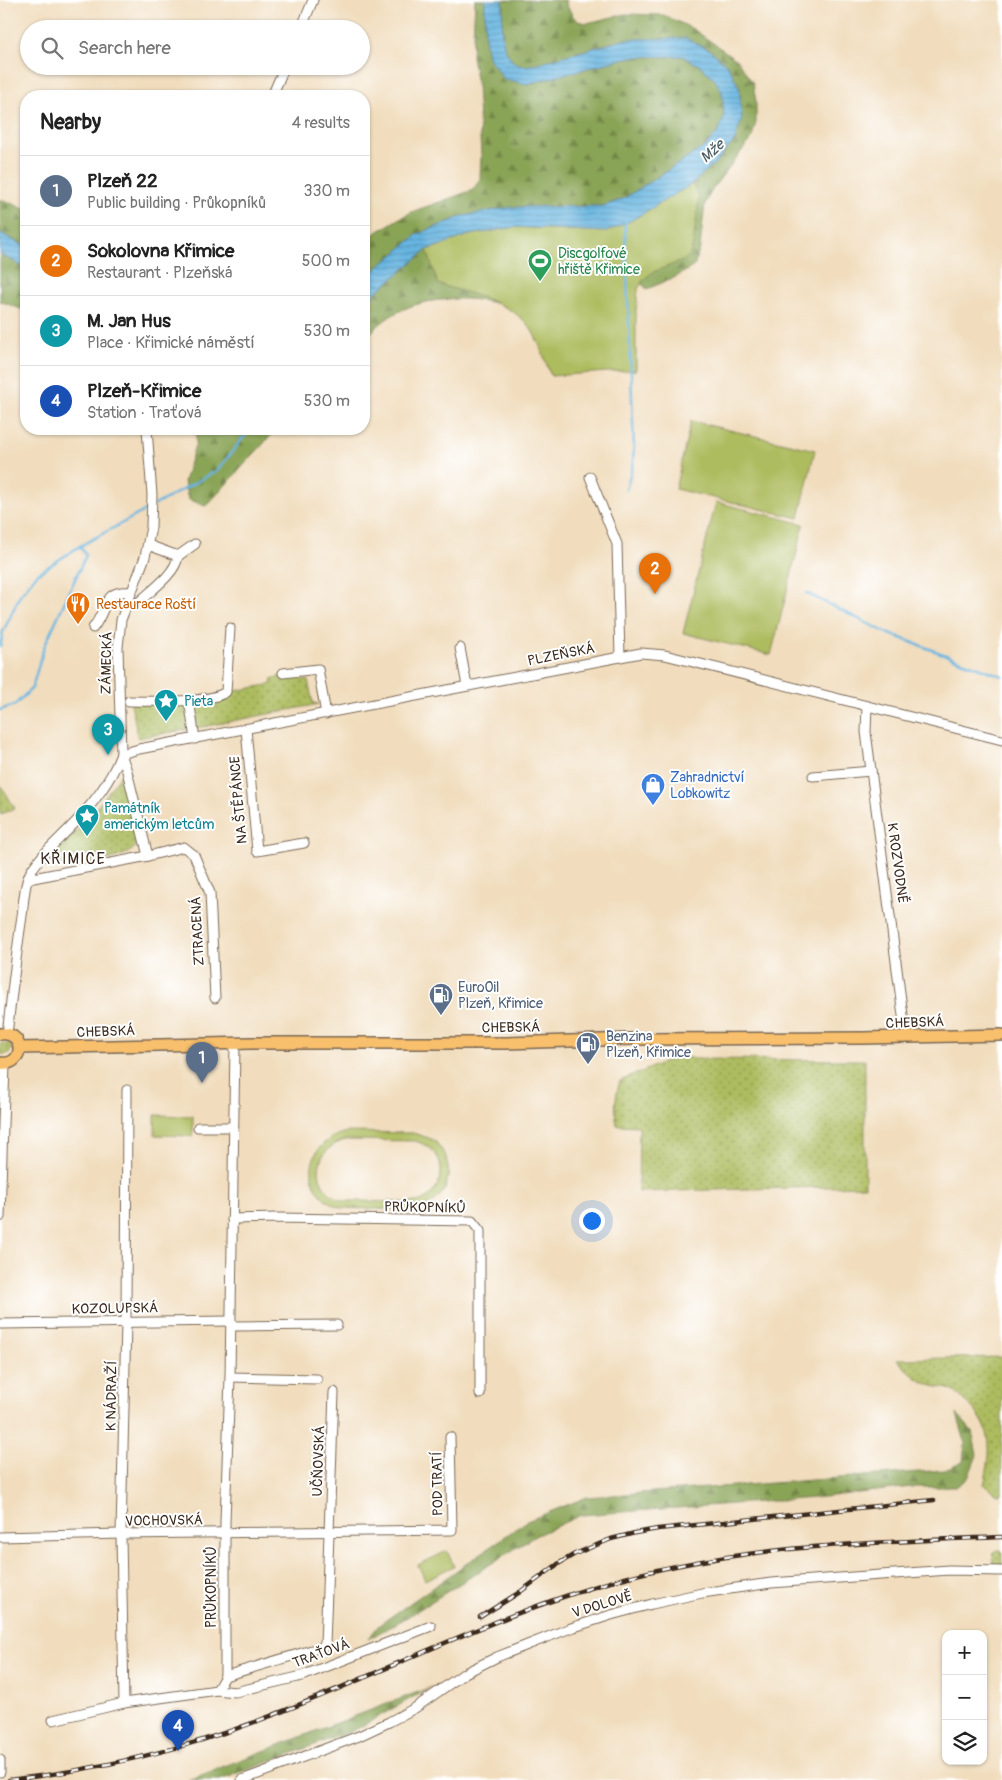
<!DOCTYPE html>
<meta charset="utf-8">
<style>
body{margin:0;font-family:Pangolin,sans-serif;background:#f2f2f2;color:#222}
.controls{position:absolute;right:15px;bottom:15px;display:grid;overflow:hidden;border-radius:10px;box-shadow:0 1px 4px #0004}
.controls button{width:45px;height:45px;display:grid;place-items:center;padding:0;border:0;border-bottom:1px solid #e0e0e0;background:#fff;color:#222;font:25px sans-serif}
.you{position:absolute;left:591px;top:1220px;width:18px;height:18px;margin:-12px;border:4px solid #fff;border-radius:50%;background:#1a73e8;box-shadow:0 0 0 8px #1a73e833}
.badge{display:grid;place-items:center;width:32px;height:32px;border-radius:50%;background:#db2777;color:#fff;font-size:16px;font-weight:700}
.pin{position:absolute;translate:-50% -41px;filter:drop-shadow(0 1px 2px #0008)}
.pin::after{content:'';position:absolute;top:26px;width:18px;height:15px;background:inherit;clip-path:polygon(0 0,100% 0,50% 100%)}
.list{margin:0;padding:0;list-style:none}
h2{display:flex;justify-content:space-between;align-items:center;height:65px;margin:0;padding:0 20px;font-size:21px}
h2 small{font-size:16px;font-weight:400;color:#767676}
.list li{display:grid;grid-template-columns:32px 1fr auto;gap:15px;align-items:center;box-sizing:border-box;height:70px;padding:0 20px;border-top:1px solid #e0e0e0}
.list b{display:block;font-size:19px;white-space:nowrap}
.list p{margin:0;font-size:16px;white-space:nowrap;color:#767676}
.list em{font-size:16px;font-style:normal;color:#767676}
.icon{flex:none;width:28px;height:28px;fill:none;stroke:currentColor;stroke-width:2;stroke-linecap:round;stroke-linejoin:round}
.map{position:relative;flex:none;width:1002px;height:1780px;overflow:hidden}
.search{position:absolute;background:#fff;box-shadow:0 1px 4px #0004;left:20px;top:20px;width:350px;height:55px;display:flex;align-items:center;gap:12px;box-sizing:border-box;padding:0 18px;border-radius:28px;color:#767676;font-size:19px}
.panel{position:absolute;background:#fff;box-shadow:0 1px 4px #0004;left:20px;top:90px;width:350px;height:345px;border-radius:20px}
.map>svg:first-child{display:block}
.green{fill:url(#green-dots);stroke:#74733e}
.forest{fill:url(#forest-firs);stroke:#62673a}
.pitch{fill:#adbc5f;stroke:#74733e;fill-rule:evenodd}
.water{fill:url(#water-rules);stroke:#507080}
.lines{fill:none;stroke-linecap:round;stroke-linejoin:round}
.stream{stroke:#66b5e1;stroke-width:2.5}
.minor-casing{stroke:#7b6956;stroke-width:11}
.major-casing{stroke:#7b6956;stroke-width:14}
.minor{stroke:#fff;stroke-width:9}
.major{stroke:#f8bf6c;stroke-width:11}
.rail-casing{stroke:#3b2a1e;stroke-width:4.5}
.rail{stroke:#fff;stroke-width:2.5;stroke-dasharray:8;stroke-linecap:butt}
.labels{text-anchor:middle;stroke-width:4;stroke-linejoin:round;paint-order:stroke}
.leisure-label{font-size:14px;fill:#27864d;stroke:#fff;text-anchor:start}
.food-label{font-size:14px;fill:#c56008;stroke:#fff;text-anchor:start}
.street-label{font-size:14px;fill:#3b2a1e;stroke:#fff}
.culture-label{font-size:14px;fill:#0d838f;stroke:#fff;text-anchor:start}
.shop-label{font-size:14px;fill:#366cbe;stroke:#fff;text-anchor:start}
.service-label{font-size:14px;fill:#4e5e75;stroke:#fff;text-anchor:start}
.water-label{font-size:15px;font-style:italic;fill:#4a5b62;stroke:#fff}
.quarter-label{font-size:16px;letter-spacing:1px;fill:#3b2a1e;stroke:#fff}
</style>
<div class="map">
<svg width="1002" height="1780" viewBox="0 0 1002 1780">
<defs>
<pattern id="green-dots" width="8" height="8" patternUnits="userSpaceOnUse" patternTransform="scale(1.25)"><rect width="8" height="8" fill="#adbc5f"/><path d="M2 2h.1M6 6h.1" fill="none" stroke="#8e994e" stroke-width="1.8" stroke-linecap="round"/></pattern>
<pattern id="forest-firs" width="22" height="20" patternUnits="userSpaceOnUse" patternTransform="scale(1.25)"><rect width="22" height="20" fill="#8aa456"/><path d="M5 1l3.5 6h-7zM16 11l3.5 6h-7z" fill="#728647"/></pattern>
<pattern id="water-rules" width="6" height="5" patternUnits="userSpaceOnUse" patternTransform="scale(1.25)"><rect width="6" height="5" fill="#66b5e1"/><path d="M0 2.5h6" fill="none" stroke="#5593b6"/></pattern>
</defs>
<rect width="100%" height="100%" fill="#fff"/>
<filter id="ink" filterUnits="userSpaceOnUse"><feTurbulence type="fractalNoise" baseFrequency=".02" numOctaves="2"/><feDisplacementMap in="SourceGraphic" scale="10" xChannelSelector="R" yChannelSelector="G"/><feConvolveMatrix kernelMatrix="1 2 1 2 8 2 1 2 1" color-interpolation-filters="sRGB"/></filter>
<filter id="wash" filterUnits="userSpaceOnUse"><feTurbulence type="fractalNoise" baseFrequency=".0096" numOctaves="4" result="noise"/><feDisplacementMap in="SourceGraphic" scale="20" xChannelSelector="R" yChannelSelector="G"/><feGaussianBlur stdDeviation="1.12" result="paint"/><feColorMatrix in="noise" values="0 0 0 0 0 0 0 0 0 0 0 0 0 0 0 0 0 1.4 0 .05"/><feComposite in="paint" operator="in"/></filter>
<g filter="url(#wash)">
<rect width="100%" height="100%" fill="#f1ddbd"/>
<g class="green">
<path d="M293,673L304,680H308L313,703L319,704L197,728L193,707L195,704L230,692L272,684L271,679Z"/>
<path d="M131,703L185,704L190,729L138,738Z"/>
<path d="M123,772L139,835C139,838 139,841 138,843C129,863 71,864 52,866L49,860L89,818Z"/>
<path d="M0,784L15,808L0,815Z"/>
<path d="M0,1043L10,1044L12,1049L9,1053L4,1055L0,1053Z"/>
<path d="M681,1055L693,1059L865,1060V1186L638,1192L639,1126L617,1125C614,1109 615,1097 620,1081Z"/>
<path d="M1002,1357V1494H998L984,1485C992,1450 994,1425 964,1400C961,1397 957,1392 952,1390C947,1388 939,1388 933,1386C919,1382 906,1370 897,1359Z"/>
<path d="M994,1551H1002V1565L993,1564Z"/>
</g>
<g class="forest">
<path d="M475,0H485V37L488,57L504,79L527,84L630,57L682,56L699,65L714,78L722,92L724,116L719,131L706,146L623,199L604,206L512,207L418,234L364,279V240L398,219L414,211L473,190L480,179L481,156L477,85L472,56Z"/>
<path d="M503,0H566V4L573,16L578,21L587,23L625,14L664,15L693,29L737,60L753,83L756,101V122L752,138L715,185L705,203L700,248L694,266L676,277L647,289L633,276L632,220L742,118L739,87L728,66L627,39L527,66L514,63L505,50L502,35Z"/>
<path d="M0,199L26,209V247L0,233Z"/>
<path d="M427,250L625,321L551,376C543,355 536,327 516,313C500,302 484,300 466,299C425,298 390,307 364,341V302Z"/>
<path d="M0,254L26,268V311L0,301Z"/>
<path d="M196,429H277L209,503L205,506L188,499L184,482L196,442Z"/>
<path d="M957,1414L972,1431L977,1455L968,1478L956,1487H911L815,1498L581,1515L535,1536L404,1619L368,1639L379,1625L527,1521L587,1497L945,1470L963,1462L965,1442Z"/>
<path d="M431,1687L355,1730L220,1780H188Z"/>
</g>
<g class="pitch">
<path d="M692,184L699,198L693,244L690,254L684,260L653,272L643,280L638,289L636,311V370L551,376C545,361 540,343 531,329C511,301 470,294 438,284L427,250L469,235L515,227L606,232L632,220Z"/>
<path d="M691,421L815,450L799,518L675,489Z"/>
<path d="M716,502L804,524L771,655L683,633Z"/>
<path d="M155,1115L193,1116V1136L155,1135Z"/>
<path d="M347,1132L413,1133L429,1138L436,1142L446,1156L449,1173L445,1189L440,1196L435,1201L423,1208L410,1210L341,1208C299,1193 303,1141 347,1132ZM346,1140L415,1141C427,1145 437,1151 440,1164C444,1180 433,1199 416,1202C408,1203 400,1202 392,1202C377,1201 361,1201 345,1201C311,1191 310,1149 346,1140Z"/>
<path d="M447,1551L454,1566L425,1580L418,1565Z"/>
</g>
<g class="water">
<path d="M485,0H503L502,35L505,50L514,63L527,66L627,39L686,38L710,50L728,66L739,87L742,118L735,140L718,160L692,184L632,220L606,232L515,227L469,235L427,250L364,302V279L418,234L463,216L512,207L604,206L623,199L706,146L719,131L724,116L722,92L714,78L699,65L682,56L630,57L527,84L504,79L488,57L485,37Z"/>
<path d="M0,233L26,247V268L0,254Z"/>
</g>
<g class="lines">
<g class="stream">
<path d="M626,221L625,227L634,447L633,464L626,490"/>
<path d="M155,505L218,470L250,429"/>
<path d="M806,593L887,633L1002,676"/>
<path d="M0,646L3,632L20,595L37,574L80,546L150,508"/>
<path d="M0,710L15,705L32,688L44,647L86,555L80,547"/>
</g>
</g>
</g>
<g filter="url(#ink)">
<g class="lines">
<defs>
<g id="minor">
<path d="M301,29L313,0"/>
<path d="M272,96L285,66"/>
<path d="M147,429L152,495L151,527L145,557L121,620L118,647L121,754L127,771L148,856"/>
<path d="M590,477L617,544L620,657"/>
<path d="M148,545L178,556"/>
<path d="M178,556L195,544"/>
<path d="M140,601C153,589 176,573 178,556"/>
<path d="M93,628C108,609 102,589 131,592"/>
<path d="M460,648L467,686"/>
<path d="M283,673L318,669L326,714"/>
<path d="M189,700L195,739"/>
<path d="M129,701C153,701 207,704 226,692L230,628"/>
<path d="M867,706L866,732L904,1023"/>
<path d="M246,729L257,851L304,843"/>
<path d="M121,754L139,749L641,653L665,655L1002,740"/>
<path d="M813,776L871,771"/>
<path d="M28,879L148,856L184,847L194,855L210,893L215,998"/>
<path d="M7,1034C12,994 16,955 22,916C24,900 24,881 33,868C42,854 55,843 67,831C89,809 110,784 121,754"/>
<path d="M198,1127H233"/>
<path d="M0,1217L5,1064"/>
<path d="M232,1219L277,1218L472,1221L480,1231V1394"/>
<path d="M0,1324L231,1321"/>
<path d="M231,1326L337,1325"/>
<path d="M230,1377L317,1379"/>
<path d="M334,1392L325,1646L225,1676L217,1690L235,1692L302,1676L431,1626"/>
<path d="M0,1537L121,1534L452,1530L450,1437"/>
<path d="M225,1676V1522L230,1377L235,1043"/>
<path d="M124,1703L121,1534L126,1322L127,1090"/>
<path d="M53,1720L124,1703L217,1690"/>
<path d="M0,1760V1772"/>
<path d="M242,1780L359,1736L389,1722L415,1708L465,1673L497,1657L568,1629L611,1615L652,1604L702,1593L771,1583L949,1570L1002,1571"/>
</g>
<g id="major">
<path d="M0,1034C25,1030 26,1067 0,1063"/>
<path d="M20,1048L252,1043H506L632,1039L863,1038L1002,1035"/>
</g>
</defs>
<use href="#minor" class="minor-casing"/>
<use href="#major" class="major-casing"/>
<use href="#minor" class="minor"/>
<use href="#major" class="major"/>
<defs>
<g id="rail">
<path d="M480,1617L520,1592L558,1564L575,1554L611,1539L635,1533L658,1529L934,1500"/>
<path d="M9,1780C94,1770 180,1751 260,1720C373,1678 481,1621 597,1586C729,1545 865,1543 1002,1537"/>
</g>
</defs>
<use href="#rail" class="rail-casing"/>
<use href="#rail" class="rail"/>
</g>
</g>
<defs>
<symbol id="stadium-pin" viewBox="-11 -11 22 30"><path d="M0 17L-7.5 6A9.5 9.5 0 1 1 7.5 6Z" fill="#2e9e5b" stroke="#fff"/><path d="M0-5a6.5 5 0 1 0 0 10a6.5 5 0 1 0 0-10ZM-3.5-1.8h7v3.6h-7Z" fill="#fff"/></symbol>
<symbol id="restaurant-pin" viewBox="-11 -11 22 30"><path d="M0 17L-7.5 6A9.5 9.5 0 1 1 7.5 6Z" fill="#e8710a" stroke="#fff"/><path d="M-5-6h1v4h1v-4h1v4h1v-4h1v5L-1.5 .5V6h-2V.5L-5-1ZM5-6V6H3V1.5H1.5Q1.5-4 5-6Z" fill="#fff"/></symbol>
<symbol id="sight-pin" viewBox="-11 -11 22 30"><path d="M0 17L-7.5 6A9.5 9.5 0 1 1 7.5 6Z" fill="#0f9aa8" stroke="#fff"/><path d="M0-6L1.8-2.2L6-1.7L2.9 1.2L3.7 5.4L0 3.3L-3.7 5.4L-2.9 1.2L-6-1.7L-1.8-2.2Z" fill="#fff"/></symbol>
<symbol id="shop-pin" viewBox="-11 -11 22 30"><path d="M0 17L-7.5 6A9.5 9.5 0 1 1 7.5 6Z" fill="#3f7fe0" stroke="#fff"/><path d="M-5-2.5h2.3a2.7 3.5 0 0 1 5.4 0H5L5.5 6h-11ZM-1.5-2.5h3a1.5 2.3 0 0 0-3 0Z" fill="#fff"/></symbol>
<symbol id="fuel-pin" viewBox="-11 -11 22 30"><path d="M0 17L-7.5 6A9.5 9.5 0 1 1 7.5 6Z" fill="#5c6f8a" stroke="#fff"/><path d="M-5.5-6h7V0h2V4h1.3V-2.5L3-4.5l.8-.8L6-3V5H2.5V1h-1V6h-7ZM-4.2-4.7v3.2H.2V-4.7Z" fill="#fff"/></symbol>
</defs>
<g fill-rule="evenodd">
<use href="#stadium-pin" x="526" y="247" width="28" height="38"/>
<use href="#restaurant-pin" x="64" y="590" width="28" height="38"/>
<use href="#sight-pin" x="152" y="687" width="28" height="38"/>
<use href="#shop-pin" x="639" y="771" width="28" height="38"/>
<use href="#sight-pin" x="73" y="802" width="28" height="38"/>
<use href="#fuel-pin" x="427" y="981" width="28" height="38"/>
<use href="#fuel-pin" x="574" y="1030" width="28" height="38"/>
</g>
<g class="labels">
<g class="leisure-label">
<text x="558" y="258">Discgolfové<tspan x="558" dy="16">hřiště Křimice</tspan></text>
</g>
<g class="food-label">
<text x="96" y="609">Restaurace Roští</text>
</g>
<g class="street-label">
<text transform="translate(561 654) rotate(-11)" y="5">PLZEŇSKÁ</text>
<text transform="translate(106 663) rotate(-89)" y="5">ZÁMECKÁ</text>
<text transform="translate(238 800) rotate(-95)" y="5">NA ŠTĚPÁNCE</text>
<text transform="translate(898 863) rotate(82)" y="5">K ROZVODNĚ</text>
<text transform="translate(197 931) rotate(-93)" y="5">ZTRACENÁ</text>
<text transform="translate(915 1022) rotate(-2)" y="5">CHEBSKÁ</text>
<text transform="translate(511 1027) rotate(-1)" y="5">CHEBSKÁ</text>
<text transform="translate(106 1031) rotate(-2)" y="5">CHEBSKÁ</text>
<text transform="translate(425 1207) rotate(1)" y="5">PRŮKOPNÍKŮ</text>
<text transform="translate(115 1308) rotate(-1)" y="5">KOZOLUPSKÁ</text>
<text transform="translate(111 1396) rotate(-89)" y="5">K NÁDRAŽÍ</text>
<text transform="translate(318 1461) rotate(-88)" y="5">UČŇOVSKÁ</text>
<text transform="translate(437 1484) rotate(-91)" y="5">POD TRATÍ</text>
<text transform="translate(164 1520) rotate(-1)" y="5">VOCHOVSKÁ</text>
<text transform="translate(211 1587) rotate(-90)" y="5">PRŮKOPNÍKŮ</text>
<text transform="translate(602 1604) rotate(-17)" y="5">V DOLOVĚ</text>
<text transform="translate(321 1653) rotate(-20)" y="5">TRAŤOVÁ</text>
</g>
<g class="culture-label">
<text x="184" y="706">Pieta</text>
<text x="104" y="813">Památník<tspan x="104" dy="16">americkým letcům</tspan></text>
</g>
<g class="shop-label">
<text x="670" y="782">Zahradnictví<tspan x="670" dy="16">Lobkowitz</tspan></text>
</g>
<g class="service-label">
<text x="458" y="992">EuroOil<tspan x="458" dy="16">Plzeň, Křimice</tspan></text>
<text x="606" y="1041">Benzina<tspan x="606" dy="16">Plzeň, Křimice</tspan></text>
</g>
<g class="water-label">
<text transform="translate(712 151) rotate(-42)" y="5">Mže</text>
</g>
<g class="quarter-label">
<text x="73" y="864">KŘIMICE</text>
</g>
</g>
</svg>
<div class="controls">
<button>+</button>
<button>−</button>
<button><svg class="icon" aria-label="layers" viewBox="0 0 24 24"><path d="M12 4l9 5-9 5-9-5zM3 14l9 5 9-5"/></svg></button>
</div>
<div class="you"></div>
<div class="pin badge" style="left:202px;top:1083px;background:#5c6f8a">1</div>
<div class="pin badge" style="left:655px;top:594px;background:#e8710a">2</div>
<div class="pin badge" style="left:108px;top:755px;background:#0f9aa8">3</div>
<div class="pin badge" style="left:178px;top:1751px;background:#1a4fb4">4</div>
<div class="search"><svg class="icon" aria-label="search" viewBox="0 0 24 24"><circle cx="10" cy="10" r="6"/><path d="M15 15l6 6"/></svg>Search here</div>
<section class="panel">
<h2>Nearby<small>4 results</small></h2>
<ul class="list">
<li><span class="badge" style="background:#5c6f8a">1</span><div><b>Plzeň 22</b><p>Public building · Průkopníků</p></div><em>330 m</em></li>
<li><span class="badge" style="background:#e8710a">2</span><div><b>Sokolovna Křimice</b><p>Restaurant · Plzeňská</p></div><em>500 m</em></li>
<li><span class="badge" style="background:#0f9aa8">3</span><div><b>M. Jan Hus</b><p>Place · Křimické náměstí</p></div><em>530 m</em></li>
<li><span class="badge" style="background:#1a4fb4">4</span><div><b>Plzeň-Křimice</b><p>Station · Traťová</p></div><em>530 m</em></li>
</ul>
</section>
</div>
